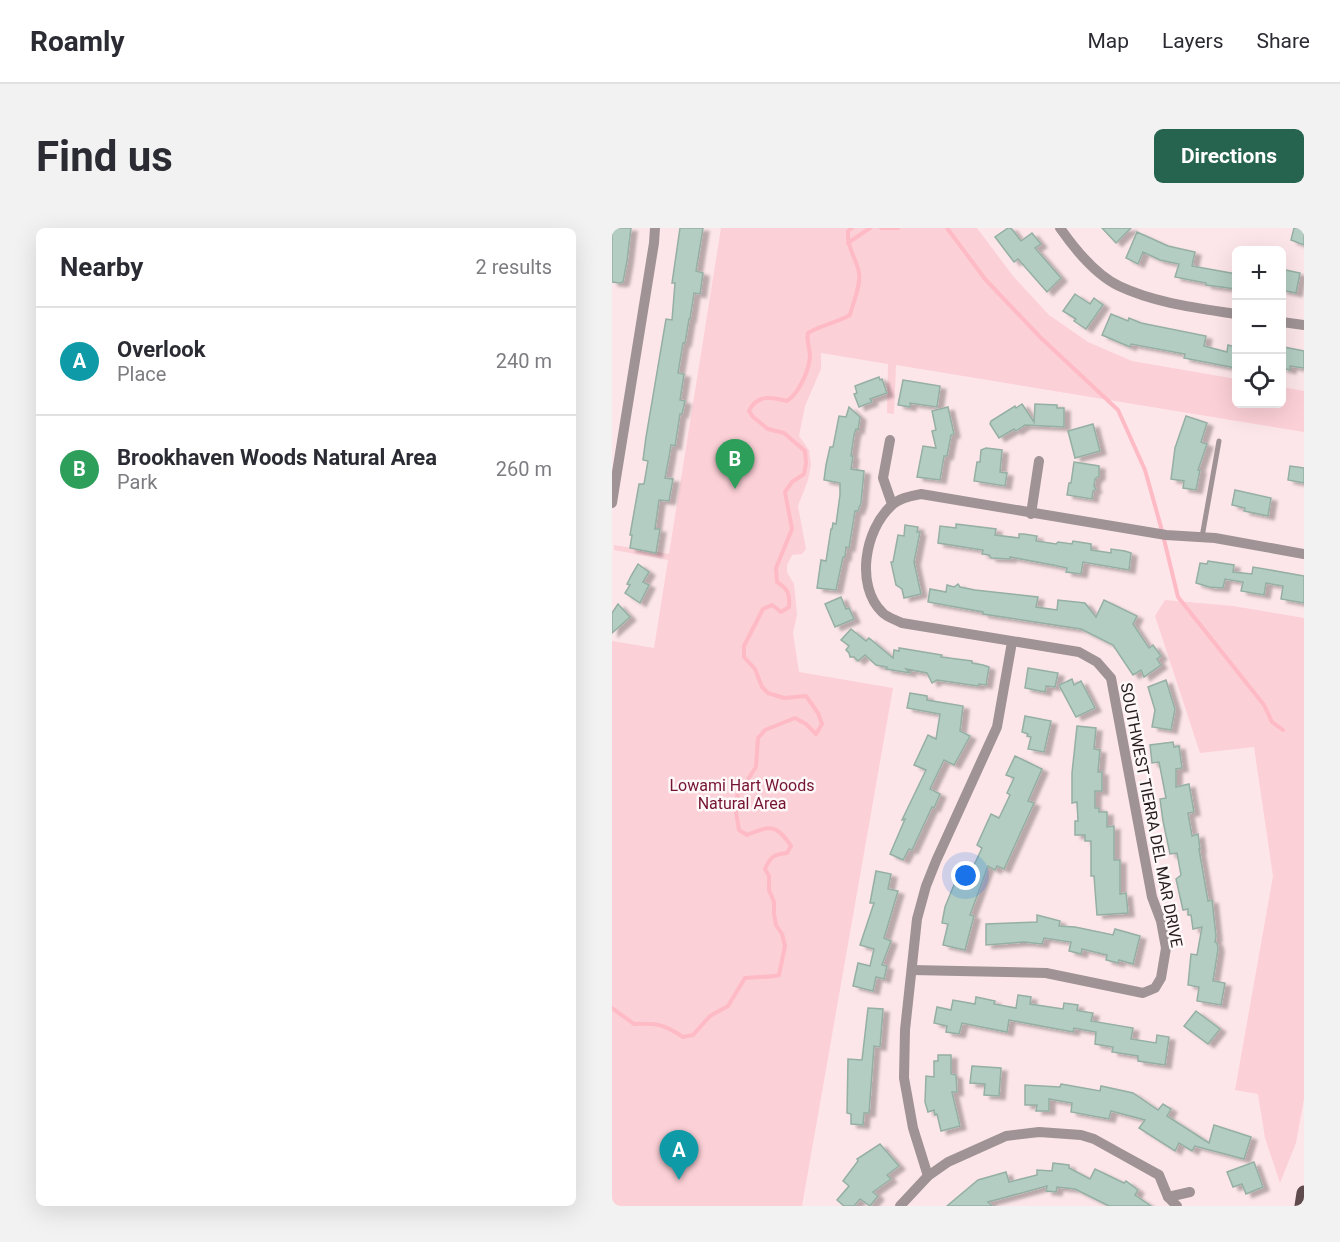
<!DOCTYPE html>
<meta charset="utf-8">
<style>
body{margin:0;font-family:Roboto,sans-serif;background:#f2f2f3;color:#2b2b33}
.controls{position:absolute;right:18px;top:18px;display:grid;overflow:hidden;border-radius:9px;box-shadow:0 6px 24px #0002}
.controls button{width:54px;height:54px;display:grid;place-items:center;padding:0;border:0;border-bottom:2px solid #e1e1e2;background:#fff;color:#2b2b33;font:30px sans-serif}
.you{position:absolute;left:354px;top:648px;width:21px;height:21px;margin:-15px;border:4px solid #fff;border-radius:50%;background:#1a73e8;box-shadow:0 0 0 9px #1a73e833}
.badge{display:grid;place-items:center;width:39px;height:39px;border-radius:50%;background:#266450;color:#fff;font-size:20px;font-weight:700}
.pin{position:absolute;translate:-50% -50px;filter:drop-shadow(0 2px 3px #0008)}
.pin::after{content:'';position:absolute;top:32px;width:21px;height:18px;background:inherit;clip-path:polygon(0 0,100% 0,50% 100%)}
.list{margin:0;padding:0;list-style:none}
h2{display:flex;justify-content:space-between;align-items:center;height:78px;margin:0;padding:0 24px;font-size:26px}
h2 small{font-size:20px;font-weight:400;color:#7c7c81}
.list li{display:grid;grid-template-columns:39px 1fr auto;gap:18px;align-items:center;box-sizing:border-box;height:108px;padding:0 24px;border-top:2px solid #e1e1e2}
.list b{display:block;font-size:22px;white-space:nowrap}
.list p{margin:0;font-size:20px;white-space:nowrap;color:#7c7c81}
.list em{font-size:20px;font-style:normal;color:#7c7c81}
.icon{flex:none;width:33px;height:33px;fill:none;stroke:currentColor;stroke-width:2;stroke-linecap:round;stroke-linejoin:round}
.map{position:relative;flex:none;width:692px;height:978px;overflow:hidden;border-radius:9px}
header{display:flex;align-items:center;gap:36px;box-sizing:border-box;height:84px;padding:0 30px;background:#fff;border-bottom:2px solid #e1e1e2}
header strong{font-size:28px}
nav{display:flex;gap:33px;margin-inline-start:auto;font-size:21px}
.intro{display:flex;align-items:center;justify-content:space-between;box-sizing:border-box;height:144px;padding:0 36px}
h1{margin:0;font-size:42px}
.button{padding:15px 27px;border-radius:9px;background:#266450;color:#fff;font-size:21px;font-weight:700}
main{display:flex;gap:36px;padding:0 36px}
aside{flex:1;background:#fff;border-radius:9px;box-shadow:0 6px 24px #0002}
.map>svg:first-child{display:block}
.green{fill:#fcd0d7}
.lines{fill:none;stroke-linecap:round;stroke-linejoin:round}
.stream{stroke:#febac5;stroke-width:4}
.building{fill:#b3cdc2;stroke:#95afa4;stroke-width:1.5;filter:url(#shadow)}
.service{stroke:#9f9395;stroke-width:5}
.minor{stroke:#9f9395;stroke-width:10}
.primary{stroke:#5f4b4e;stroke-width:15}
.labels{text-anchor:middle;stroke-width:5;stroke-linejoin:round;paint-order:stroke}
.park-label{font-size:16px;fill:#741432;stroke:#fef8f9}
.street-label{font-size:16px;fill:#251b1c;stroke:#fef8f9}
</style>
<header>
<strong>Roamly</strong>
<nav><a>Map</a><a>Layers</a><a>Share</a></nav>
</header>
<div class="intro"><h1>Find us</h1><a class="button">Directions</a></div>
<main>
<aside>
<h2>Nearby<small>2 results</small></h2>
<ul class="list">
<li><span class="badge" style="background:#0f9aa8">A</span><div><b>Overlook</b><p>Place</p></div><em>240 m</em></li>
<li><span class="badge" style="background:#2e9e5b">B</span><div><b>Brookhaven Woods Natural Area</b><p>Park</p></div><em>260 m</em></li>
</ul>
</aside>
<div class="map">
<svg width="692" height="978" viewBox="0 0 692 978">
<defs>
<filter id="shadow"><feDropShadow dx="6" dy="3.5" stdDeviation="1.5" flood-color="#0004"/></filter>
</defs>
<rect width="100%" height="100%" fill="#fde6e9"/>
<g class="green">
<path d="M109,0H365L401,48L437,87L476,114L520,133L624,151V176H670V159L692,163V204L284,137L282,186L275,185L276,136L209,125V141L193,178L187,208L197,222L199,237L196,252L186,278L194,321L190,326L180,327L175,337V344L182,356L185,387L181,405L187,444L281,460L190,978H0V413L42,420L56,332L2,322V317L57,326Z"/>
<path d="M553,372L621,378L692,390V871L684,915L668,955L653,910L646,866L623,862L661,648L642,519L588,525L543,388Z"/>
</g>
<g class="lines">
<g class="stream">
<path d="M269,0H286"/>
<path d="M335,0L373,51L428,109L506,182L533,242L549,299L566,369L652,477L660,494L671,502"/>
<path d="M236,15L258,0"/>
<path d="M0,780L22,796C44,795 52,796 71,809L81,807L98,788L116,778L133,750C145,748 156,750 167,747L173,718L170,706L164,697L162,686V674L157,662V648L153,641C158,629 162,626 175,625L179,618C165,596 157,597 135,607L127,602L124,584L125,568L144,539L146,510L153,502L183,490L194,496L204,506L210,496L206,485L194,468L172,470L156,465L150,459L143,441L132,429V418L151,381L160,377L169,384L177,379C178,366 176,361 165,354L164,340L180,301L173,264L180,254L192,246L194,235L193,223L172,205L156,201L141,189L137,183C145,166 160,169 175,173C187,165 197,143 198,128C198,119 194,114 196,105C209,97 224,95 238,87C241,74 249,58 247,45C244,29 235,21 236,3L240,0"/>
</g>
</g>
<g class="building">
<path d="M0,0H19L15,33L11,54L8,55L0,54Z"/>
<path d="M68,0H91L84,43L91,45L88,66L82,65L78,91H77L73,115H71L66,145L72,146L68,172L73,173L70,186H68L63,218L59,217L57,229L53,250L61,251L57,273L47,272L43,301H48L44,325L18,320L20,307H18L27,256H32L36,233L31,232L34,209L54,91L60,92L63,55H60Z"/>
<path d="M396,0H399L409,13L420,5L429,16L423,20L449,50L435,64L406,31L402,34L383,9Z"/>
<path d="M490,0H519L504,15Z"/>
<path d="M682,0H692V17L679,12Z"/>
<path d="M525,4L556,18L583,24L580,38L624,46V61L594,57V55L563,49L567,36L548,32L531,24L526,36L514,30Z"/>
<path d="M669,41L688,45L684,65L669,62Z"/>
<path d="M463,66L478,76L482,70L491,77L474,101L462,93L464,91L451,83Z"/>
<path d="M499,86L516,93L517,90L529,95L594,108L592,118L615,124L616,117L624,119V140L572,130L573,126L519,116L518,119L490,107Z"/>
<path d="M672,119L692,123V140L678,138V142L669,140Z"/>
<path d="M267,149L268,152L270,151L275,165L258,171L260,174L247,179L242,166L245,165L243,158Z"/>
<path d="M291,152L328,158L325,179L298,175V179L286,177Z"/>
<path d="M410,176L422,194L423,176L445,177V180H452V199L413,197L404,203L402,201L387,210L378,196L379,193L403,178L404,180Z"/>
<path d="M237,179L248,189L246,202L244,201L242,207L239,228H241L239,241L252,243L249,275L246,283H243L237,320L234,319L233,329H231L224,362L205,360L209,332L214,333L219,301H220L221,295L224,296L228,267V255L212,252L214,237L218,219H221L227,188L234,189Z"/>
<path d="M336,179L342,206L339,207L335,228H332L328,252L305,249L311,218L324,220L320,203L324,202L320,183Z"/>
<path d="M574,188L595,195L589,214L595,216L586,242H588L584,262L571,260L572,253L559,251L563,220Z"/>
<path d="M481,196L488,223L463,230L456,203Z"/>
<path d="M374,220L390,222L388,244L395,245L393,258L362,253L365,234H368L369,222Z"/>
<path d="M462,234L487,238V248L483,251L482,258L484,261L481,263L480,271L455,267L457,255H459Z"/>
<path d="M678,238L692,240V255L676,252Z"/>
<path d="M623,262L659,270L656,288L632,283L633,280L620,277Z"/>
<path d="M344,296L384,301L383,307L407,310V306H412L425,308L424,313L444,316L446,314L460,316L461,313L479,316V322L499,325V321L513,323L519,325L517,342L471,334L469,346L454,344L455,340L441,337L398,329V331L379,330L377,327L370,326L371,322L326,315L328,298L344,300Z"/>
<path d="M293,297L306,299L305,304H308L302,334L309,366L292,370L290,361L284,357L279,334H281L286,307L292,308Z"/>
<path d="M596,333L622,337L621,344L640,346L641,339L692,348V375L669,371L671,358L654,355L652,367L629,363L631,354L613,351L611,360L597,359L584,355L588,335L595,336Z"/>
<path d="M26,336L37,344L31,354L37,357L28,375L13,365L18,357L15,356L19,348Z"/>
<path d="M346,356L348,359L363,362L426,369L424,379L445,382L446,372L473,375L484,389L492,372L525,388L521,396L537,420L541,417L549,428L545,431L549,437L532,449L529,442L521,447L501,417L469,401L371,386V384L316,374L318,361L334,364L335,357L342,359Z"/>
<path d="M229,369L234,381L237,380L242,391L223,399L213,376Z"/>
<path d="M6,376L18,389L0,405V385Z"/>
<path d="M239,401L254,413L257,410L281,430L282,422L287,423V420L330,427L329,429L360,433V435L371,437L377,439L374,457L367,456L366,458L325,452L320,455L315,445L294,441L298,445L274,441L275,439L264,437L253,427L246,433L242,429H238L237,425L234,422L237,418L229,412Z"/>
<path d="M416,440L446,445L443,459L434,458L433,464L413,460Z"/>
<path d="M460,451L462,457L469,453L483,480L464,489L447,457Z"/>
<path d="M554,452L563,481L559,502L540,499L543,482L536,459Z"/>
<path d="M298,465L315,468V472L351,478L348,503L358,508L342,537L332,532L318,561L328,566L322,580L320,579L300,622L297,621L291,632L278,626L293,591L290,592L314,542L302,537L316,507L324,511L328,486L295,480Z"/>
<path d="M413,488L439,493L432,524L416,521L419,509L415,508L416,506L410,504Z"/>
<path d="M465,498L484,500L482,521L488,522L486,544H490V563H483V580H487V584H495V599L502,598V632H508V666L514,665L516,685L485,687L482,648H479V613H473V607H463V593H466L465,574L460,575V545Z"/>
<path d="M561,514L562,519L567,518L570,540L564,541V559L577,556L582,584L576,585L580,608L586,606L588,621H587L596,673L600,672L604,708L603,714L605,715L606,721L601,753L613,755L609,777L585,773L587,759L576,757L579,726L585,727L590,699L581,701L579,687H576V681L571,682L564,651L569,647L565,625L558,626L551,593L548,571L554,570L547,534L540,535L538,517Z"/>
<path d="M403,528L430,541L416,573L422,575L392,641L385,638L383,642L376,638L358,687L362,688L353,722L331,717L336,696L330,695L333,679L344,652L353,656L370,620L365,617L379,586L387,590L398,567L395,565L402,550L394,547Z"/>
<path d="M264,643L279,646L276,661L286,663L272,710L279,713L270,737L275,738L272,751L264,749L261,763L241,758L246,735L258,738L262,721L248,717L262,675H258Z"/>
<path d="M425,687L448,693L447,698L463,699L501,707L503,701L528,708L521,736L507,732L506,735L494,732L495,727L470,721L469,726L457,723L459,714L432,710L430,716L412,714L374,717V696L425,694Z"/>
<path d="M406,767L419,769L418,776L451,781L452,775L466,777L465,782L468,783L481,785L479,793L521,800L519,811L544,815L545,807L557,809L553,837L526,833V828L500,824L501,819L483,816L484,804L462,800L461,804L397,792L395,804L350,795L347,806L334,804L335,798L322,795L325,779L339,782L341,772L363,776L364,769L383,773L382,776L404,780Z"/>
<path d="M256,780L271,781L268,819L262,818L257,885H252L251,897L239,896V886L235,885L236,831L250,832Z"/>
<path d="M584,783L608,801L596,816L572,798Z"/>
<path d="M326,827H339V846L344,847L345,864H340L348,898L329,903L325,886L323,887L322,882L316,884L313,874L314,848L322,849V833H326Z"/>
<path d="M360,838L389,840L387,868L372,867L373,856L358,855Z"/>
<path d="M449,856L488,863L489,858L521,865L546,882L551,876L559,881L555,888L597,915L602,897L639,909L632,931L583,918L580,923L567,915L563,923L527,900L533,892L499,883L497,891L459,884L460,875L437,871V883H424L425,877H413V857L448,859Z"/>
<path d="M268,916L287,938L275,947L279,951L261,964L266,968L258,978L248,971L242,978H232L225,972L237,958L231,953L246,933L245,931Z"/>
<path d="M642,934L651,959L634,966L630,956L621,959L615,944Z"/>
<path d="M441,935L457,937V940L478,951L483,941L512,955L514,953L526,962L523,967L539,978H497L463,961L445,959L444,964L434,963L435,958L376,974L380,978H335L366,952L394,944L397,954L425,947V942L440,943Z"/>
</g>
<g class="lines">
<path class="service" d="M590,309L607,213"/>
<g class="minor">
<path d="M448,0C462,20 484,47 507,58C543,75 585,80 624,86"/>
<path d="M670,94L692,97"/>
<path d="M278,212L271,250L280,276"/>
<path d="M0,275L42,15L43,0"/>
<path d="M419,286L427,233"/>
<path d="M300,742L434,745L531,765L543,760L549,750L554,720L549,693L540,669L499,450L485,434L467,424L290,395C284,392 274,389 270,384C243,357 253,302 279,278C287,270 299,268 309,266L554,307L603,310L692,326"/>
<path d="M316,948L301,900L292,850L293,802L305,691L314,658L324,633L385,499L400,414"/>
<path d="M556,969L578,964"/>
<path d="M288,978L316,948L336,934L394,908L427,904L469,907L482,911L509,926L547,947L556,969L565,978"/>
</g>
<path class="primary" d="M690,978L692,965"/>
</g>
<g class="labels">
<g class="park-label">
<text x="130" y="563">Lowami Hart Woods<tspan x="130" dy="18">Natural Area</tspan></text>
</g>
<g class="street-label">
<text transform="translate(540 587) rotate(79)" y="6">SOUTHWEST TIERRA DEL MAR DRIVE</text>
</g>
</g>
</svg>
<div class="controls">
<button>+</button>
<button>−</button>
<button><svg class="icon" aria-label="locate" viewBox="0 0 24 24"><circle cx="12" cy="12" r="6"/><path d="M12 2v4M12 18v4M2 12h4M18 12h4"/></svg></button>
</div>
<div class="you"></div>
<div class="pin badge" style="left:67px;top:952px;background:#0f9aa8">A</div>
<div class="pin badge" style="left:123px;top:261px;background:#2e9e5b">B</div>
</div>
</main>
